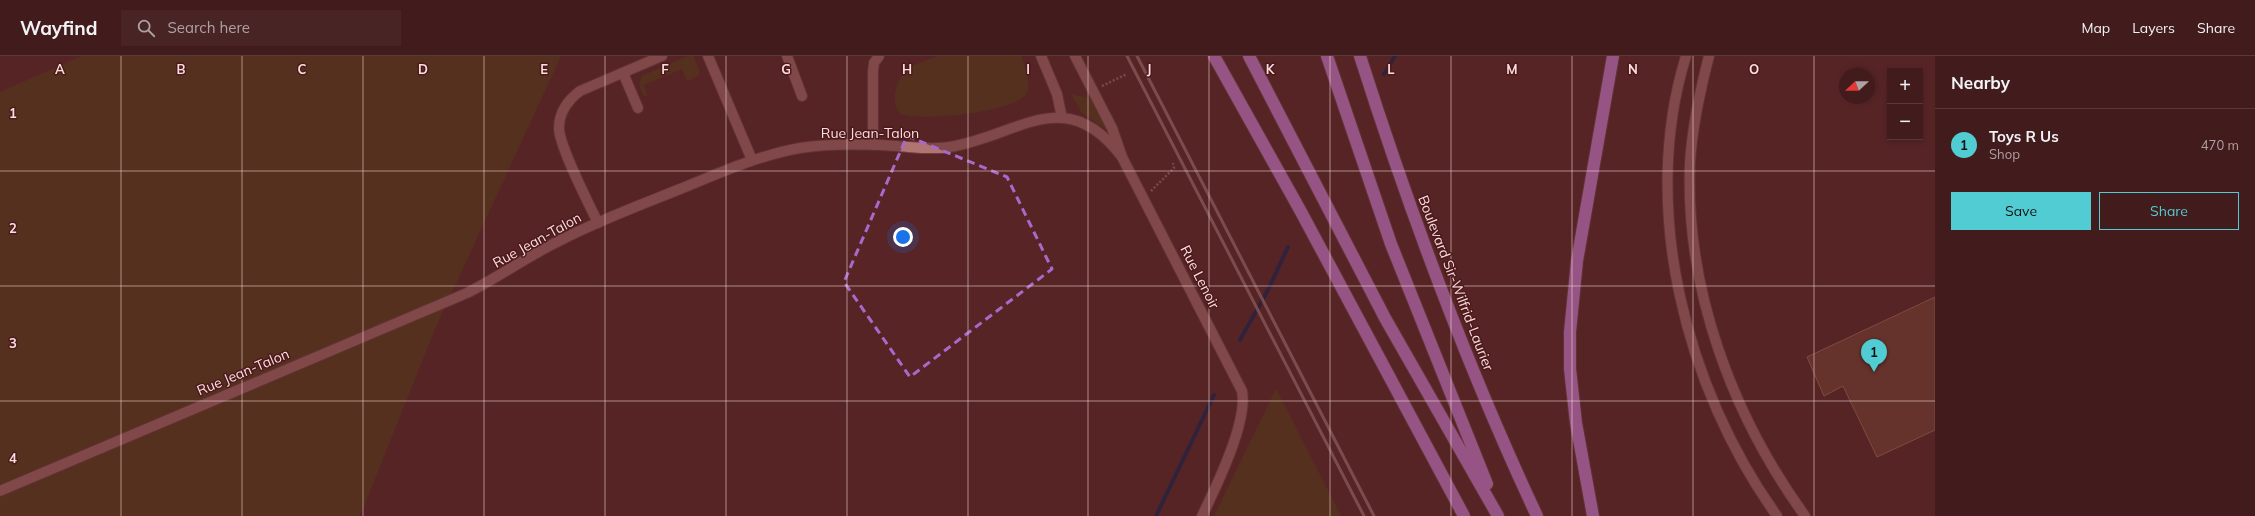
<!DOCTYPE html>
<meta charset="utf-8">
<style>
body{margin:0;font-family:Mulish,sans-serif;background:#492425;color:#f1f3f6}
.controls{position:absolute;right:12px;top:12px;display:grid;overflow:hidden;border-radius:0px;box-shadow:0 2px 6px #0003}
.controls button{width:36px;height:36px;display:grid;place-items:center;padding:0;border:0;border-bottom:1px solid #5a393b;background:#421b1c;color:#f1f3f6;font:20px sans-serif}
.compass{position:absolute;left:1839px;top:12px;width:36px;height:36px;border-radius:50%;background:#421b1c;box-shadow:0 2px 6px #0003;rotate:248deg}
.you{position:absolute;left:903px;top:181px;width:14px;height:14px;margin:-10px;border:3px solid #fff;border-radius:50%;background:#1a73e8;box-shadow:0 0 0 6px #1a73e833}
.badge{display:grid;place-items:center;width:26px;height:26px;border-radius:50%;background:#51ccd2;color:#111;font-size:13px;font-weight:700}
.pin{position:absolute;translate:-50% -33px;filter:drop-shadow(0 1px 2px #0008)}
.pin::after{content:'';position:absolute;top:21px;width:14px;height:12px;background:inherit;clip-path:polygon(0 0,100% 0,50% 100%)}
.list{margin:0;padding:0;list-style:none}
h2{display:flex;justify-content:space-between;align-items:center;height:52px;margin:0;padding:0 16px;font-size:17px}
h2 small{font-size:13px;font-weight:400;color:#aea1a3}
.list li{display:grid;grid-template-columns:26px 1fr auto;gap:12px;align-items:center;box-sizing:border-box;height:72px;padding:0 16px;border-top:1px solid #5a393b}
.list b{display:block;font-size:15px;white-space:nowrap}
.list p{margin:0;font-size:13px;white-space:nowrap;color:#aea1a3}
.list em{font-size:13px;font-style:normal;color:#aea1a3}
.actions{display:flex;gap:8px;padding:12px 16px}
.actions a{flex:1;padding:9px 0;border:1px solid #51ccd2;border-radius:0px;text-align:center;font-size:14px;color:#51ccd2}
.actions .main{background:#51ccd2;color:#111}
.icon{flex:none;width:22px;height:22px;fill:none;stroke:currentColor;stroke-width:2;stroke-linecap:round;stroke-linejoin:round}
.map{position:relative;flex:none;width:1935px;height:460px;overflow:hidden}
header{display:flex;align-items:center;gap:24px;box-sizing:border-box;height:56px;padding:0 20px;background:#421b1c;border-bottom:1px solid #5a393b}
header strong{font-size:19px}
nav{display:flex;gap:22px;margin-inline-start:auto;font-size:14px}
.search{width:280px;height:36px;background:#492425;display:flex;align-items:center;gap:10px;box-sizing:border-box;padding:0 14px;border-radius:0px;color:#aea1a3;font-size:15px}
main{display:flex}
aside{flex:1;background:#421b1c}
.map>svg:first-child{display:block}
.green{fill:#563f14}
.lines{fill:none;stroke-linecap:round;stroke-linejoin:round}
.stream{stroke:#022154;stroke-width:4}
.building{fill:#794533;stroke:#af7662}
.minor-casing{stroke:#6d4044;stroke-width:12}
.highway-casing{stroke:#6d4044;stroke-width:14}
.path{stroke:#9f7576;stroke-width:2.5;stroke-dasharray:2 2;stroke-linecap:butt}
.minor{stroke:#b17473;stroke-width:10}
.highway{stroke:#e28ef5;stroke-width:12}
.rail{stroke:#a57d7e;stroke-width:3}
.marked{fill:none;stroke:#a76aca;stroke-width:3;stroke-dasharray:8 5;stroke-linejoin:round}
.grid{fill:none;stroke:#fadedd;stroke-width:1;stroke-opacity:0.55}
.labels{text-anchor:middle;stroke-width:3;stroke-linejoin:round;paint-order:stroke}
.street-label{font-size:14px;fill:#fadedd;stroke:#4d191c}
.grid-label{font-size:13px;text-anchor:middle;font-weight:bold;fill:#fadedd;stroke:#4d191c;stroke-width:3;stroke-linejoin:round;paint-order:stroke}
</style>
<header>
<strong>Wayfind</strong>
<div class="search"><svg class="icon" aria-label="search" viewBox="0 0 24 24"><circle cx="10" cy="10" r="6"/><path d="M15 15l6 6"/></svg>Search here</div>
<nav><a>Map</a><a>Layers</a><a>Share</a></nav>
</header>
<main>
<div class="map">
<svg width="1935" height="460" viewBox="0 0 1935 460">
<rect width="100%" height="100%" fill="#582426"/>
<g class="green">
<path d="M82,0H561L435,273L360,460H0V36Z"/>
<path d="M688,0H693L699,14V19L687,25L682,13L644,29L647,39L644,40L639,29L642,20Z"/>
<path d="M938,0H1021C1025,9 1032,30 1026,38C1013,57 922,65 901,58C889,45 896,23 909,13C917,7 929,4 938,0Z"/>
<path d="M1071,38L1093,43L1110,76L1082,57Z"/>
<path d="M1276,333L1341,460H1214Z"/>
</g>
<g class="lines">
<g class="stream">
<path d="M1384,18L1395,0"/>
<path d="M1240,284L1268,234L1288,191"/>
<path d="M1156,460L1214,339"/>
</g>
</g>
<path class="building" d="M1935,241V374L1877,401L1843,330L1824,340L1807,301Z"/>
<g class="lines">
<defs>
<g id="minor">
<path d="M708,0L752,104"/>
<path d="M787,0L802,40"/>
<path d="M1041,0L1057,38L1062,62"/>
<path d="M1075,0L1112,72L1122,101L1242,335C1248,366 1216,431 1202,460"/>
<path d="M1686,0C1639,152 1686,333 1777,460"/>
<path d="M1709,0C1700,35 1692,71 1690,107C1685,233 1732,359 1805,460"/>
<path d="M623,17L638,52"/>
<path d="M873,89V15L874,7L879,0"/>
<path d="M598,167C589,148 559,90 559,72C559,57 568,44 580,35L662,0"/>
<path d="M0,435L467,237C499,221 528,200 559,185C601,163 646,147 690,129C726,114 761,99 800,92C832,87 864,88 896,90C913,91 932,94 949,91C1017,81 1065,25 1122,101"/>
</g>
<g id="highway">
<path d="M1214,0L1300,154L1464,460"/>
<path d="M1249,0L1385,262L1498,460"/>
<path d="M1327,0L1391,188L1487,428"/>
<path d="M1360,0C1410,157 1467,311 1537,460"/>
<path d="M1593,460L1576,367L1570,313V276L1577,205L1613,0"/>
</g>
</defs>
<use href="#minor" class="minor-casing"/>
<use href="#highway" class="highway-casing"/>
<g class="path">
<path d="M1102,30L1127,18"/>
<path d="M1151,135L1174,112L1173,107"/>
</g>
<use href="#minor" class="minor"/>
<use href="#highway" class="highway"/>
<g class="rail">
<path d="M1127,0L1364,460"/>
<path d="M1137,0L1374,460"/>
</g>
</g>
<path d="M0 0H1935V460H0ZM907,80L1007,121L1052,213L910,321L844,226Z" fill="#582426" fill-opacity=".55" fill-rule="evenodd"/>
<path class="marked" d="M907,80L1007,121L1052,213L910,321L844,226Z"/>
<path class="grid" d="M121,0V460M242,0V460M363,0V460M484,0V460M605,0V460M726,0V460M847,0V460M968,0V460M1088,0V460M1209,0V460M1330,0V460M1451,0V460M1572,0V460M1693,0V460M1814,0V460M0,115H1935M0,230H1935M0,345H1935"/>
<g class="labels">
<g class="street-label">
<text x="870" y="82">Rue Jean-Talon</text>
<text transform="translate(537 184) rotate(-29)" y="5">Rue Jean-Talon</text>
<text transform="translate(1200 221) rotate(63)" y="5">Rue Lenoir</text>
<text transform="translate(1456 227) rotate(69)" y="5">Boulevard Sir-Wilfrid-Laurier</text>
<text transform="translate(243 316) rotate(-23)" y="5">Rue Jean-Talon</text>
</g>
</g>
<g class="grid-label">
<text x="60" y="18">A</text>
<text x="181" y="18">B</text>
<text x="302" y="18">C</text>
<text x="423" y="18">D</text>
<text x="544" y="18">E</text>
<text x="665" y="18">F</text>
<text x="786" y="18">G</text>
<text x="907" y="18">H</text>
<text x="1028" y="18">I</text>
<text x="1149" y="18">J</text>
<text x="1270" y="18">K</text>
<text x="1391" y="18">L</text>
<text x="1512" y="18">M</text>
<text x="1633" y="18">N</text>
<text x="1754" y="18">O</text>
<text x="13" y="62">1</text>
<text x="13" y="177">2</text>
<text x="13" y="292">3</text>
<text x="13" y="407">4</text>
</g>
</svg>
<div class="controls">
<button>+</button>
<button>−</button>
</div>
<svg class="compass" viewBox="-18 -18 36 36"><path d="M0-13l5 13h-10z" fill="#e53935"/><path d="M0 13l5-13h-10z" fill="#aea1a3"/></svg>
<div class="you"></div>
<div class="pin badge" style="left:1874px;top:316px">1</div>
</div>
<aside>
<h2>Nearby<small></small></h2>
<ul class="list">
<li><span class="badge">1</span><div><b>Toys R Us</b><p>Shop</p></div><em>470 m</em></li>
</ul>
<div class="actions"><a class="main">Save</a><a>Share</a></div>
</aside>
</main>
